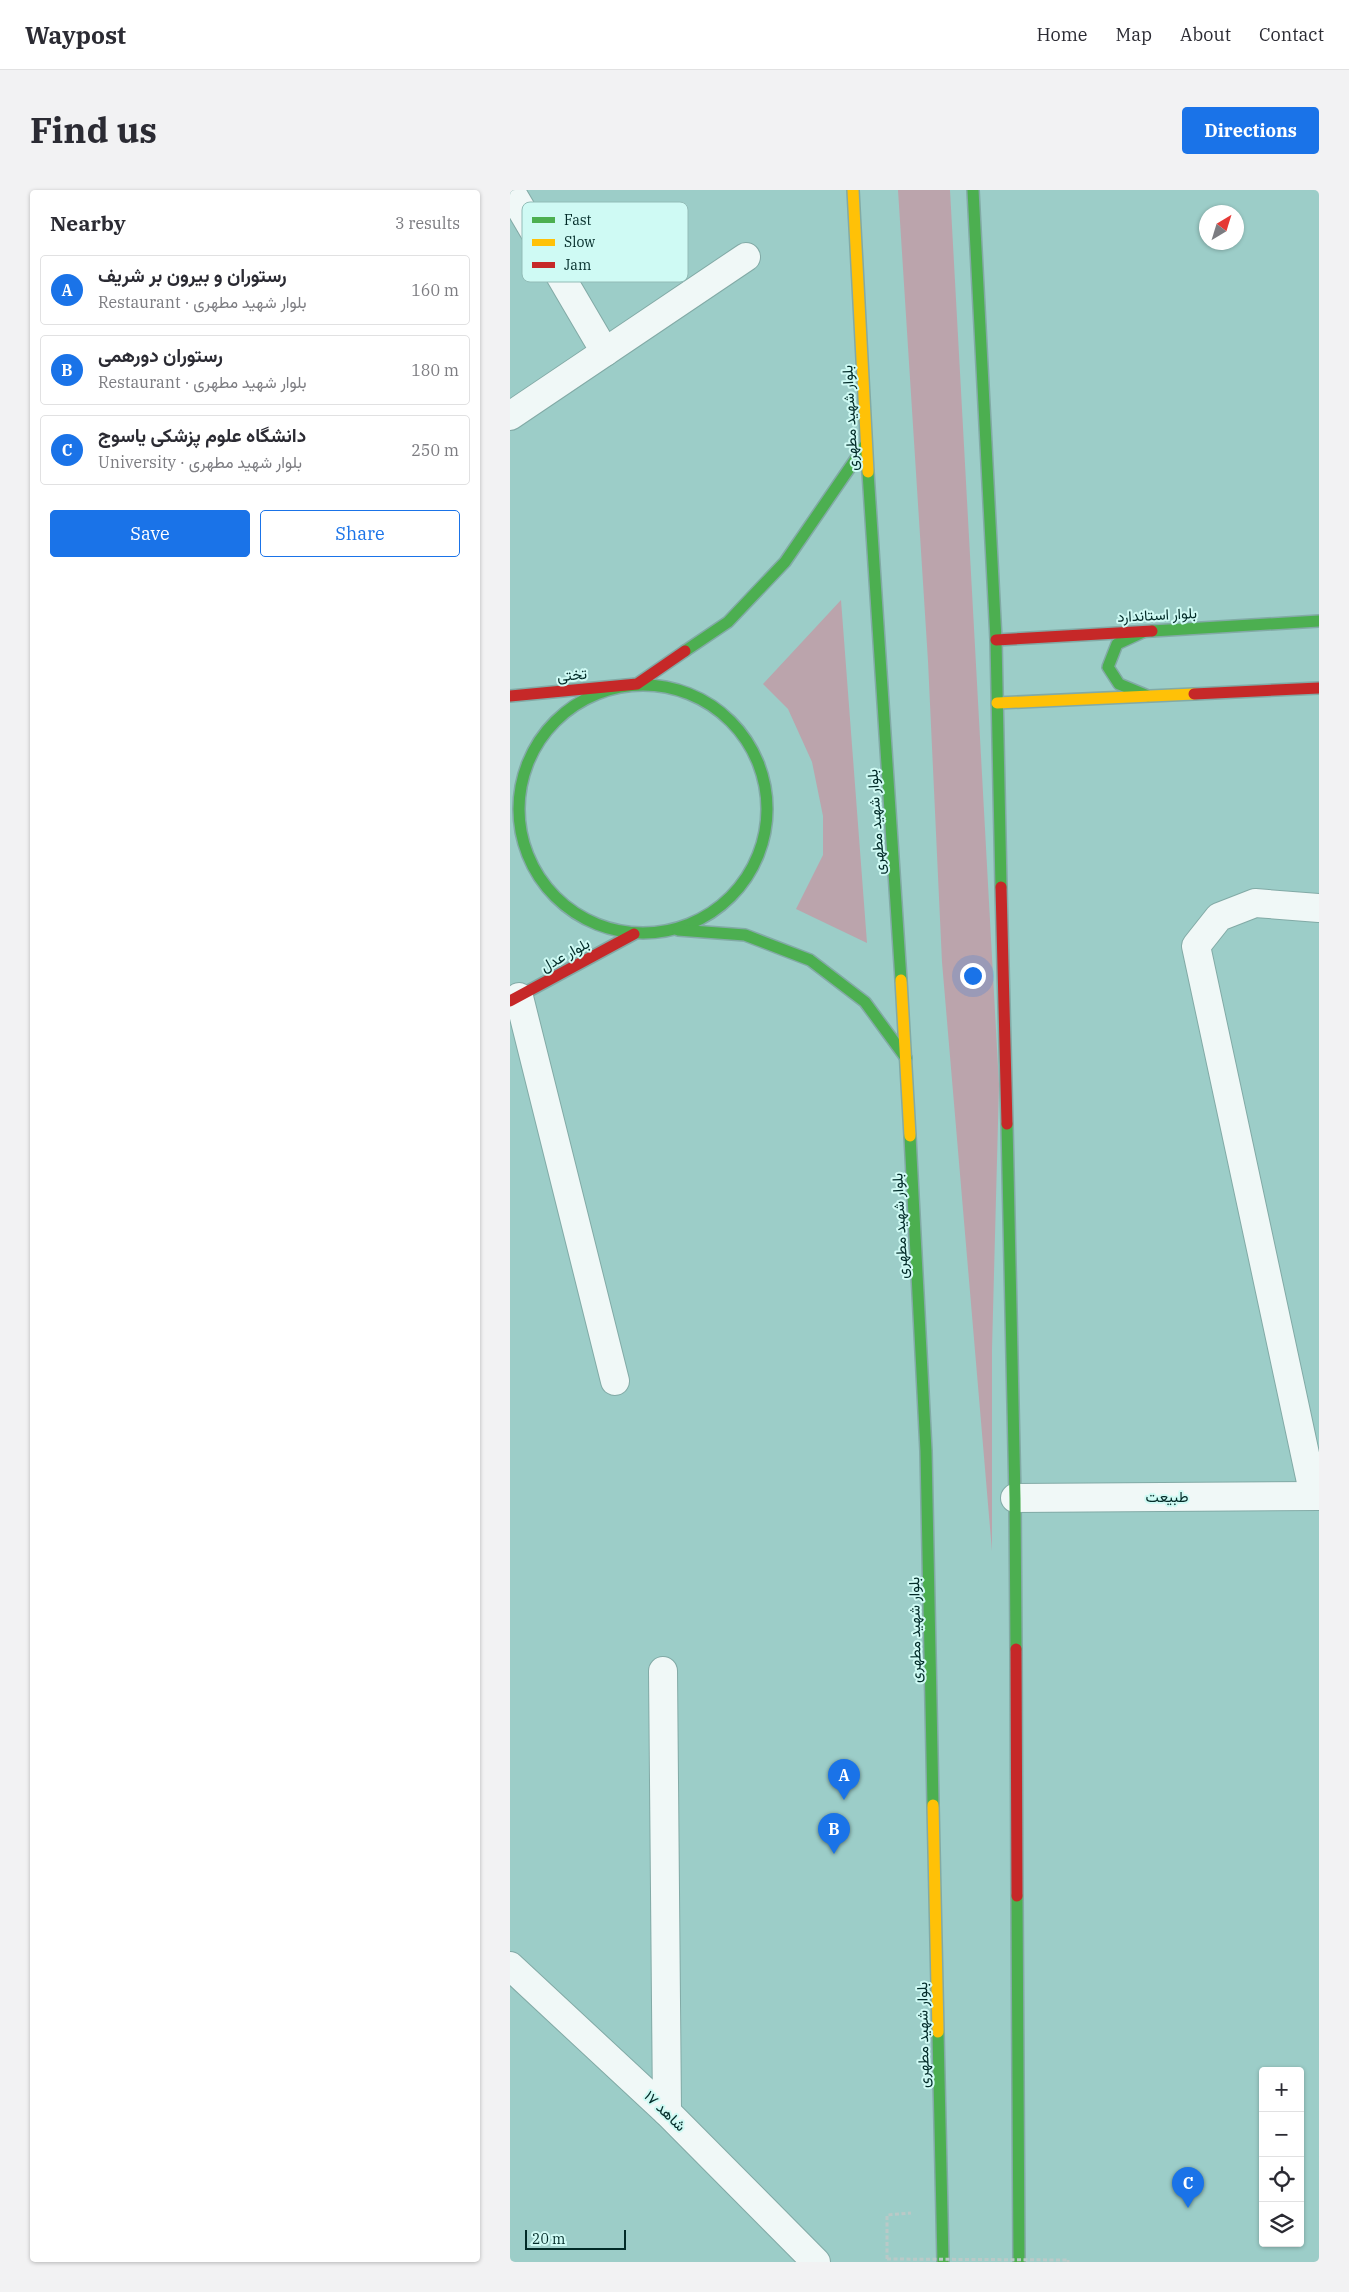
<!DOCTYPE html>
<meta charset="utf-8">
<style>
body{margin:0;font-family:"IBM Plex Serif",Vazirmatn,serif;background:#f2f2f3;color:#2b2b33}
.controls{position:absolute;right:15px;bottom:15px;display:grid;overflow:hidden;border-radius:5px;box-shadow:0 1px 4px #0004}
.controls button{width:45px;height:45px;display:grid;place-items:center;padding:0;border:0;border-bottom:1px solid #e1e1e2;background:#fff;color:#2b2b33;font:25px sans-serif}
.compass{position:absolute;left:689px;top:15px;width:45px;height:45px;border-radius:50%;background:#fff;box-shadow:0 1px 4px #0004;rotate:38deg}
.scale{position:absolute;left:15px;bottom:12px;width:101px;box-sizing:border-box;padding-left:5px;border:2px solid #022b28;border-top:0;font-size:14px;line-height:18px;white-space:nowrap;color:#022b28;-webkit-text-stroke:4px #cffaf4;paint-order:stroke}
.you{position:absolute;left:462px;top:785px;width:18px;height:18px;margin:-12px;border:4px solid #fff;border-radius:50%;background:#1a73e8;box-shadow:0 0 0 8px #1a73e833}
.badge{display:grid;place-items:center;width:32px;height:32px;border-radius:50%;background:#1a73e8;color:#fff;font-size:16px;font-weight:700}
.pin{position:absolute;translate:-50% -41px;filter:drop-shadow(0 1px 2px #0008)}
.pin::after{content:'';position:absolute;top:26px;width:18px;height:15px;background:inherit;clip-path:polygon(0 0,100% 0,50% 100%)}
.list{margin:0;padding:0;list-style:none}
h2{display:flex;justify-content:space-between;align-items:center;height:65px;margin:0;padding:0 20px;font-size:21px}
h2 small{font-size:16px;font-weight:400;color:#7c7c81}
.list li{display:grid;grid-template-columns:32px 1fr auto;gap:15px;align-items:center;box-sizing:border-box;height:70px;margin:0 10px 10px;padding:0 10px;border:1px solid #e1e1e2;border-radius:5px}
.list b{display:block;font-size:19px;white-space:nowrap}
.list p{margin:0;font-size:16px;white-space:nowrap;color:#7c7c81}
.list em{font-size:16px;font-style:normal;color:#7c7c81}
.actions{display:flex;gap:10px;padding:15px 20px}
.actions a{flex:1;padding:11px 0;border:1px solid #1a73e8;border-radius:5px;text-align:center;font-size:18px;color:#1a73e8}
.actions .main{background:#1a73e8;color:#fff}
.icon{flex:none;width:28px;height:28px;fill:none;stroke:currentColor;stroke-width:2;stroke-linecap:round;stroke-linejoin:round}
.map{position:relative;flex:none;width:809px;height:2072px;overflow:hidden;border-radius:5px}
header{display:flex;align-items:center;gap:30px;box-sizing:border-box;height:70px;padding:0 25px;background:#fff;border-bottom:1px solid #e1e1e2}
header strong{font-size:24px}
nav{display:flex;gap:28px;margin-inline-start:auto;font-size:18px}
.intro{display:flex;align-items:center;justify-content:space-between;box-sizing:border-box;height:120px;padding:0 30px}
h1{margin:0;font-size:35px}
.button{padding:12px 22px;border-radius:5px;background:#1a73e8;color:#fff;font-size:18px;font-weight:700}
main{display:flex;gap:30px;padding:0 30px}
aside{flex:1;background:#fff;border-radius:5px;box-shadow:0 1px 4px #0004}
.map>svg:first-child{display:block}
.green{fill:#bba4ac}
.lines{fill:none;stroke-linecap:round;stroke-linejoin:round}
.street-casing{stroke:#82aaa6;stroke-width:30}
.fast-casing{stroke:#82aaa6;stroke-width:14}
.slow-casing{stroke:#82aaa6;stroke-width:14}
.jam-casing{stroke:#82aaa6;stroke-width:14}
.path{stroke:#bac9c7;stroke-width:3;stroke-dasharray:4 2.5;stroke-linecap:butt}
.street{stroke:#f0f8f7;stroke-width:28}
.fast{stroke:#4caf50;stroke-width:11}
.slow{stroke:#ffc107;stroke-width:11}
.jam{stroke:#c62828;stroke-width:11}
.path-bridge{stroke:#bac9c7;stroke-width:3;stroke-dasharray:4 2.5;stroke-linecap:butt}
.labels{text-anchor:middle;stroke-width:4;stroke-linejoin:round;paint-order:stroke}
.street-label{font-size:15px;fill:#022b28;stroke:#cffaf4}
.key{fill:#cffaf4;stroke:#92bcb7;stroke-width:1}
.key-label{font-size:14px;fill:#022b28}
</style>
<header>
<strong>Waypost</strong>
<nav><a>Home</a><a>Map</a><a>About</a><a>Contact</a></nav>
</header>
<div class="intro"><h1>Find us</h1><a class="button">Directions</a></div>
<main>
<aside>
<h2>Nearby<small>3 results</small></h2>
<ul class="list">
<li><span class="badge">A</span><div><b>رستوران و بیرون بر شریف</b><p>Restaurant · بلوار شهید مطهری</p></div><em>160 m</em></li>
<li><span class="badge">B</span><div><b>رستوران دورهمی</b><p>Restaurant · بلوار شهید مطهری</p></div><em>180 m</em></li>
<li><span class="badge">C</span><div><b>دانشگاه علوم پزشکی یاسوج</b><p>University · بلوار شهید مطهری</p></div><em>250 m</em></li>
</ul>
<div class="actions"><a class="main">Save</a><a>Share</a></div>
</aside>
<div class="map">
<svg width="809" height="2072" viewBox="0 0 809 2072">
<rect width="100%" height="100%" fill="#9ccdc8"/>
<g class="green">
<path d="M388,0H440L489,895L482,1159V1361L432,772L418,471Z"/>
<path d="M331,410L357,753L286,719L313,665V626L302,572L278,519L253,494Z"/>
</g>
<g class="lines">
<defs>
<g id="street">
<path d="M0,0L95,162"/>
<path d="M0,226L236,67"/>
<path d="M9,807L105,1191"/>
<path d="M804,1306L686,756L709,727L745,713L809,718"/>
<path d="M505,1308L809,1306"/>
<path d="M153,1481L157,1922"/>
<path d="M0,1776L157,1922L306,2072"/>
</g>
<g id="fast">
<path d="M463,0L486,450L491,697"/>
<path d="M358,282L391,790"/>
<path d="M642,441L809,431"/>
<path d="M633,442L607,454L598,477L609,494L638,506"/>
<path d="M175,461L218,432L275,372L356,254"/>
<circle cx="133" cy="619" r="124"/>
<path d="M168,740L235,745L300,770L355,812L396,868"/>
<path d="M497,934L505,1308L506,1459"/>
<path d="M400,946L416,1261L423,1615"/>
<path d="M507,1706L509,2072"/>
<path d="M428,1842L433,2072"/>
</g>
<g id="slow">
<path d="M343,0L358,282"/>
<path d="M487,513L684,504"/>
<path d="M391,790L400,946"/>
<path d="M423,1615L428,1842"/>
</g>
<g id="jam">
<path d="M486,450L642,441"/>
<path d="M684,504L809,498"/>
<path d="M0,506L127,494L175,461"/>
<path d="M491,697L497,934"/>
<path d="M0,811L124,744"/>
<path d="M506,1459L507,1706"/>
</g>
</defs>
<use href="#street" class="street-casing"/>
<use href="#fast" class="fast-casing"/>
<use href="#slow" class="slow-casing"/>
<use href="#jam" class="jam-casing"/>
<g class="path">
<path d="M377,2069V2025L401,2023"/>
<path d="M558,2072V2070"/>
</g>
<use href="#street" class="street"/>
<use href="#fast" class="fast"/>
<use href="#slow" class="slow"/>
<use href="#jam" class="jam"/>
<path class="path-bridge" d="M377,2069L558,2070"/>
</g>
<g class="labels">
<g class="street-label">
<text transform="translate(340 228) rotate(-93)" y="5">بلوار شهید مطهری</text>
<text transform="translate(647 425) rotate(-3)" y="5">بلوار استاندارد</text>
<text transform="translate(62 485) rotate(-5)" y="5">تختی</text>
<text transform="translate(366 632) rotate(-94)" y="5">بلوار شهید مطهری</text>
<text transform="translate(55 765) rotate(-29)" y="5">بلوار عدل</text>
<text transform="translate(390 1036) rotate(-93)" y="5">بلوار شهید مطهری</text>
<text x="657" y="1312">طبیعت</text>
<text transform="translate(405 1440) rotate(-91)" y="5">بلوار شهید مطهری</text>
<text transform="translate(413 1845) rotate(-91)" y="5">بلوار شهید مطهری</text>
<text transform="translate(155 1921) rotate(44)" y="5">شاهد ۱۷</text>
</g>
</g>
<rect x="12" y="12" width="166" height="80" rx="8" class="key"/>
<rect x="22" y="27" width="23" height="6" fill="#4caf50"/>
<rect x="22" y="49" width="23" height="7" fill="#ffc107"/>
<rect x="22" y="72" width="23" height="6" fill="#c62828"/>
<g class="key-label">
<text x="54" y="35">Fast</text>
<text x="54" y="57">Slow</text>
<text x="54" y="80">Jam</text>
</g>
</svg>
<div class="controls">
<button>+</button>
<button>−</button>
<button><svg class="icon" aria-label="locate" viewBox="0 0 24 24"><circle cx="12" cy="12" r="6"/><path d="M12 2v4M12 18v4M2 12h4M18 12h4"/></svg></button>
<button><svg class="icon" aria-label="layers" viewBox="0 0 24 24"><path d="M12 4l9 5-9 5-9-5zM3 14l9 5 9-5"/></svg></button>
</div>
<svg class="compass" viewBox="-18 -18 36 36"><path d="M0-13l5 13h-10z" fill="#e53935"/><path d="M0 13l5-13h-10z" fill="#7c7c81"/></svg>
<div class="scale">20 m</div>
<div class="you"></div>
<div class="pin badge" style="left:334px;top:1610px">A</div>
<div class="pin badge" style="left:324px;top:1664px">B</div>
<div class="pin badge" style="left:678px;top:2018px">C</div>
</div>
</main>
